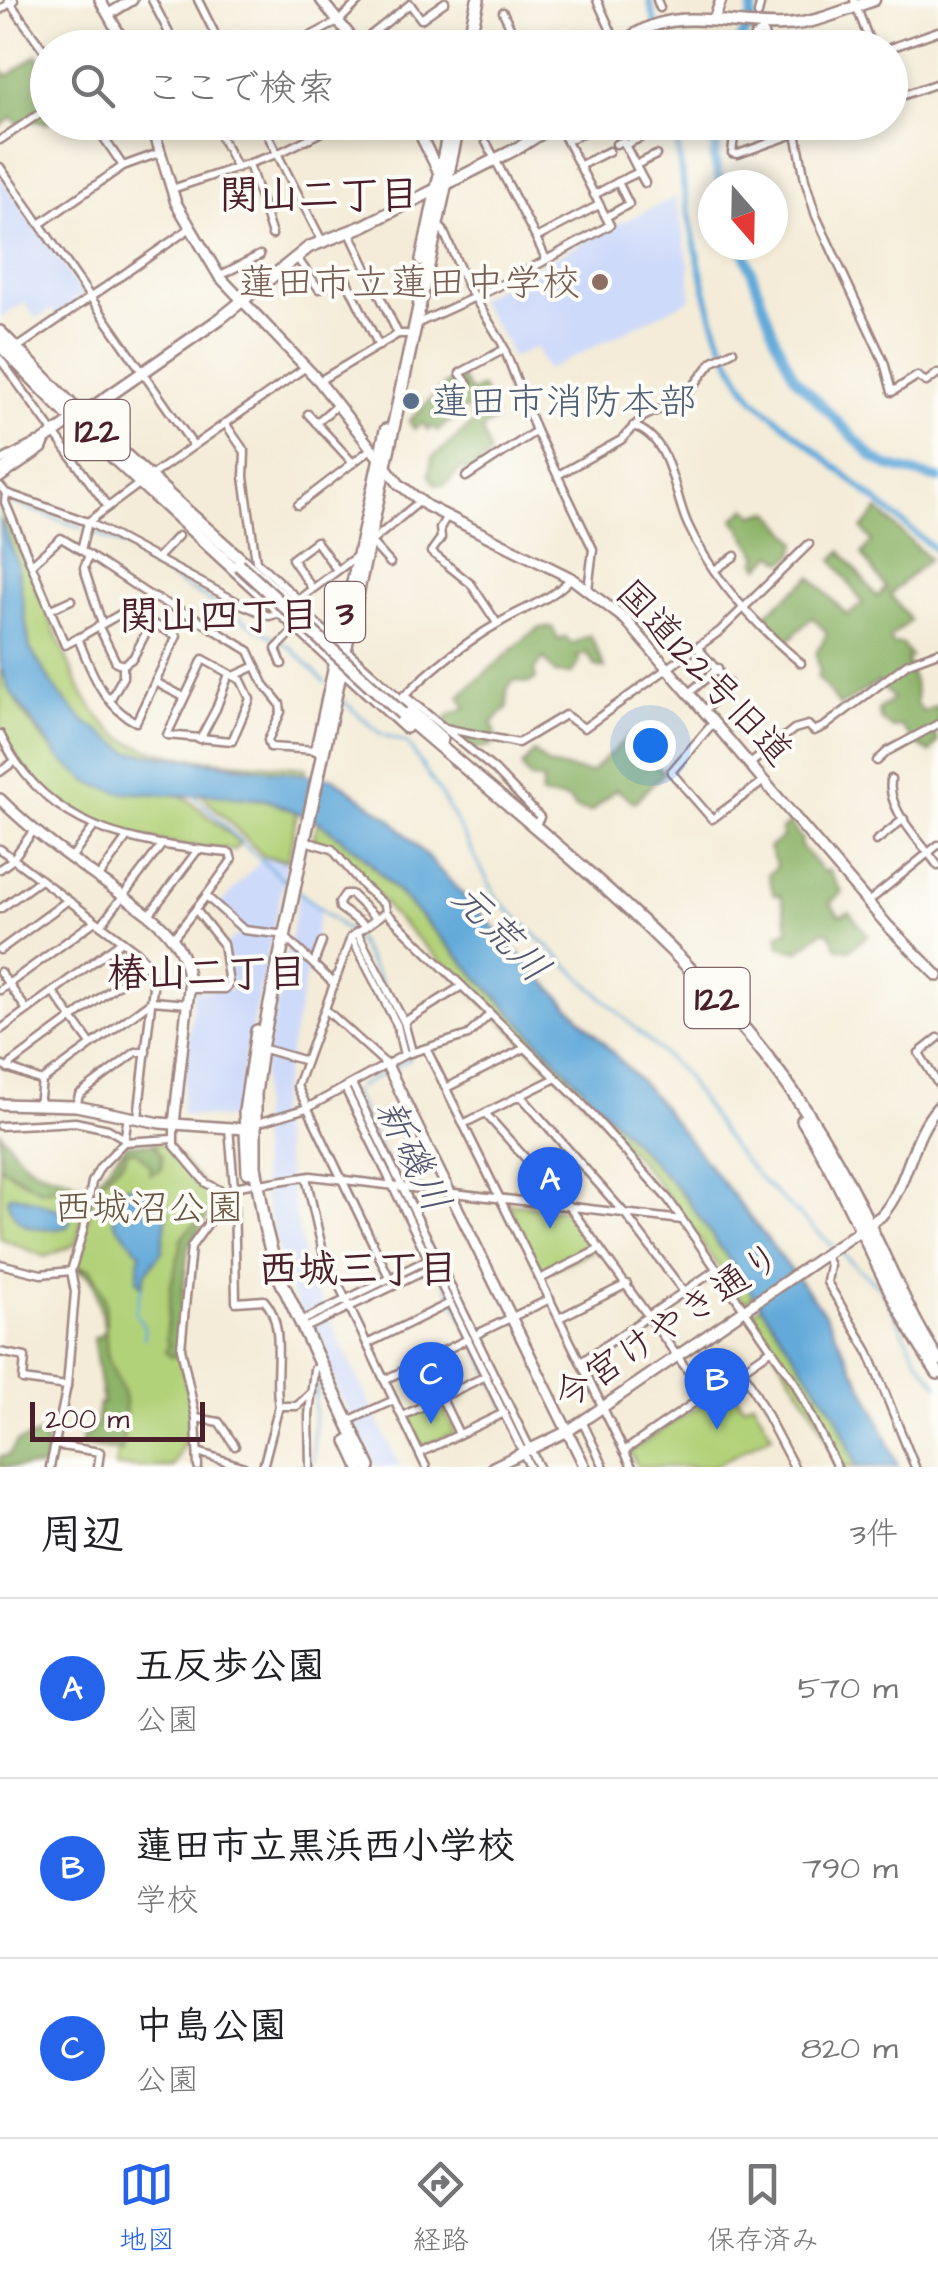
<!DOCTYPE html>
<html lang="ja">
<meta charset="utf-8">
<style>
body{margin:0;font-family:"Architects Daughter","Klee One",sans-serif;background:#f2f2f2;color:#202124}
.compass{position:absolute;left:698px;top:170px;width:90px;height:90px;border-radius:50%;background:#fff;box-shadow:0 5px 15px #0003;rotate:160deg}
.scale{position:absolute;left:30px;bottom:25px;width:175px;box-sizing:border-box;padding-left:10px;border:5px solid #4a1f2b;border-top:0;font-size:28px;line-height:35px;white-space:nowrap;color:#4a1f2b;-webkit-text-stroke:8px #fdfcf7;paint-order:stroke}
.you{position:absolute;left:650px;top:745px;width:35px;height:35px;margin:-25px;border:8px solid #fff;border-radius:50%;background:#1a73e8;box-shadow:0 0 0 15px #1a73e833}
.badge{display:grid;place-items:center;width:65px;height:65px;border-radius:50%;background:#2563eb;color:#fff;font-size:32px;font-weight:700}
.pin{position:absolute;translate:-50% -82px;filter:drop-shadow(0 2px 5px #0008)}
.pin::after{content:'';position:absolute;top:52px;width:35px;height:30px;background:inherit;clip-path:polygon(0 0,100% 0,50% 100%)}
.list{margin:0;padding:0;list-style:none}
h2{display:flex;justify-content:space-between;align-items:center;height:130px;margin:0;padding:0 40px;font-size:42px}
h2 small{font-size:32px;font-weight:400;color:#757577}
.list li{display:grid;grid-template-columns:65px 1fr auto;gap:30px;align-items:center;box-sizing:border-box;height:180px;padding:0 40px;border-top:2px solid #e0e0e0}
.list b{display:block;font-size:38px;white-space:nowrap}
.list p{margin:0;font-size:32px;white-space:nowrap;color:#757577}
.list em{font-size:32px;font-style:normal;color:#757577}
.icon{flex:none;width:55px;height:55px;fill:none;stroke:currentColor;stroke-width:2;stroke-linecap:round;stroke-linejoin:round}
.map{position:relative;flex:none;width:938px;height:1467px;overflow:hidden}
.search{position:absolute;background:#fff;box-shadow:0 5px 15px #0003;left:30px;right:30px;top:30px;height:110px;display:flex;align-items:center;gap:25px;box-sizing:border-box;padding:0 35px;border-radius:55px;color:#757577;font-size:38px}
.sheet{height:670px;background:#fff}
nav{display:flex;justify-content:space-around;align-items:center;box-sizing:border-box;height:140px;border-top:2px solid #e0e0e0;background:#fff;font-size:28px;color:#757577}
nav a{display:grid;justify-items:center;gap:5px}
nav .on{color:#2563eb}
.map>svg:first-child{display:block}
.built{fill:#cedafa}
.green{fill:#b2d279;stroke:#7e7852;stroke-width:2.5}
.forest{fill:#8db469;stroke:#6c6a4a;stroke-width:2.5}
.water{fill:#64aada;stroke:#576482;stroke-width:2.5}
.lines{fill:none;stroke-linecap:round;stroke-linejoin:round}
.stream{stroke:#64aada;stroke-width:2.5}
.canal{stroke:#64aada;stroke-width:6}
.river{stroke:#64aada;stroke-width:10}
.minor-casing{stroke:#9f8682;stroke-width:11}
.tertiary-casing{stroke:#9f8682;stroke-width:14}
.secondary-casing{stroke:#9f8682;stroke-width:15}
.primary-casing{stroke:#9f8682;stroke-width:16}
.trunk-casing{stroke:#9f8682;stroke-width:16}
.minor{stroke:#fff;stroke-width:6}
.tertiary{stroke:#fff;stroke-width:9}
.secondary{stroke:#fff;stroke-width:10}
.primary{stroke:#fff;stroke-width:11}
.trunk{stroke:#fff;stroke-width:11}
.trunk-bridge-casing{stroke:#9f8682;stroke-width:16;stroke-linecap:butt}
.trunk-bridge{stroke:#fff;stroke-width:11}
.education-dot{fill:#8d6e63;stroke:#fdfcf7;stroke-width:4}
.service-dot{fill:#5c6f8a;stroke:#fdfcf7;stroke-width:4}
.labels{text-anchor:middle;stroke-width:8;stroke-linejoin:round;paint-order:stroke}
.shield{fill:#fdfcf7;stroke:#806168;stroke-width:2.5}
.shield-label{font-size:35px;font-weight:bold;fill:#4a1f2b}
.education-label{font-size:38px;fill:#785e54;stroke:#fdfcf7;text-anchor:end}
.service-label{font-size:38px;fill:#4e5e75;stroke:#fdfcf7;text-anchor:start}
.street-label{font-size:38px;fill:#4a1f2b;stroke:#fdfcf7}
.park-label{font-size:38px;fill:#695542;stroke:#fdfcf7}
.neighbourhood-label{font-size:40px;font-weight:bold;fill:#4a1f2b;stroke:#fdfcf7}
.water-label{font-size:40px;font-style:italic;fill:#545771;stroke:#fdfcf7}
</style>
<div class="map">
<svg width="938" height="1467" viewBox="0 0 938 1467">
<rect width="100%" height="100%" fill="#fdfcf7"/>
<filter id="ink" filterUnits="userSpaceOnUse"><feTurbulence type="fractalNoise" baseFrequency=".01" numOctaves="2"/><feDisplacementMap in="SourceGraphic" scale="20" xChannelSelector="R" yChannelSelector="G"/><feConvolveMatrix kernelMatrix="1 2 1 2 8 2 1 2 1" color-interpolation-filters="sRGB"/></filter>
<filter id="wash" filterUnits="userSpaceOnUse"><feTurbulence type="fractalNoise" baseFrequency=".0048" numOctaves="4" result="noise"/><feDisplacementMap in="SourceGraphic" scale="40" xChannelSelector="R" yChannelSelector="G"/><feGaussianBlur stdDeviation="2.25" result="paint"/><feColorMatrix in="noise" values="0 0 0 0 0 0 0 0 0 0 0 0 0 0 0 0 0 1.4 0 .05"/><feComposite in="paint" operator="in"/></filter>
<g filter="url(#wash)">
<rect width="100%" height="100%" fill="#f4ecd8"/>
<g class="built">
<path d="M0,175L83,294L73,301L75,306L58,317L52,309L36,319L24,303L0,318Z"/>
<path d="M676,197L689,264L691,299L547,370L536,347L511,358L506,342L477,299L616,225Z"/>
<path d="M264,857L288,860L242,1072L238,1113L231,1119L185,1115L181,1112L194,991L231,990L225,945L242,932L217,908Z"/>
<path d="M300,891L321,907L276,1114L306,1270L400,1467H376L353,1422L286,1282L262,1185L259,1131L263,1073Z"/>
</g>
<g class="green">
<path d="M0,500L74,676C85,700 99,722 121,737C156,762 261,763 306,768L305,775L130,752L84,721L57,692L30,649L17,563L0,516Z"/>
<path d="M0,666C17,714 66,780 118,791C137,795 161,788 179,795C193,800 226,832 240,843L234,850C151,843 81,835 24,768C16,757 3,742 0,729C0,710 0,686 0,666Z"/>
<path d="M200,793L267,800L297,812L288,860L264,857Z"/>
<path d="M318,821L362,855L683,1194L755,1295L744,1303L669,1197L605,1121L390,912C385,899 352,869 340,855V849L313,840Z"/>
<path d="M168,1143L200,1182L221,1198L188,1246L179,1331L180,1357L192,1407L185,1441L173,1467H115L119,1436L98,1337L105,1330C101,1308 101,1272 74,1270L97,1181L125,1146Z"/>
<path d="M0,1167L40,1190L90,1186L76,1244L45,1257L0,1238Z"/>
<path d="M508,1203L570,1211L595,1250L540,1274Z"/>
<path d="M762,1305L836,1414L857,1467H840L811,1407L750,1313Z"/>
<path d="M730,1384L743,1406L753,1401L772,1435L712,1467H638L630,1452Z"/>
<path d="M441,1402L455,1433L421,1448L408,1417Z"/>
</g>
<g class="forest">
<path d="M37,55L47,70L49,123L27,120L18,125L13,117L0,126V68L8,76Z"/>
<path d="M460,376L471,393L481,387L491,402L495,421L482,429L490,455L469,472L462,468L445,485L435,484L429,474L432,458L474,423L468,407L437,431L433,426L428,430L422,423L414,429L409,421L445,385Z"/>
<path d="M747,508L754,515L770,511L797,542L793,556L783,562L774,554L760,567L756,561L759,556L734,519Z"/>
<path d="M878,510L929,559L890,594L910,620L890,638L893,645L902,644L911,657L907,659C909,674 919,688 916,703L923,712L938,705V728L933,732L938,741L930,753L915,743L901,726L893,728L881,720L878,710L893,699L878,682L840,706L817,676L820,672L816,654L827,633L812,617L786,643L762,617L811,577L847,615L863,604L833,560L841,551L877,597L886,588L862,554L872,541L862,529Z"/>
<path d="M552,627L558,640L566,637L572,644L590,635L605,668L595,666L587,653L577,657L580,662L571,674L555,673L544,658L534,670L536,679L529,683L514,680L507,690L508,707L492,723L497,738L491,746L472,750L445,725L447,716L466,708L459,696L529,635L540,628Z"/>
<path d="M630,735L664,773L634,802L616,789L591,812L576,809L568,799L541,796L543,780L530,779L522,767L534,752L548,765L590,773Z"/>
<path d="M790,823L802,840L800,845L823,872L828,870L842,892L830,903L840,916L849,912L868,935L849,950L837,948L831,934L823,931L799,951L780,947L778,935L789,930L781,895H774L768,874L777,867L769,848L783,837L781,830Z"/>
<path d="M0,1132C12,1146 22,1165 41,1171C55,1176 68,1176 80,1185L40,1190L0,1166Z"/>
<path d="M129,1144H154L162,1157L161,1169L150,1174L151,1166L135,1150L127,1152L125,1159L101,1182L98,1179Z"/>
<path d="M208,1189L221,1198L188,1246L179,1331L180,1354L171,1357L165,1351L169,1345L166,1339L171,1284L181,1247V1238L217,1201Z"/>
<path d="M76,1266L90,1269C114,1303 102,1317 107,1352C109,1368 120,1380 124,1396C128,1412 123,1434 122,1451L82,1446V1438L96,1426L99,1403H103L93,1337H98L105,1330L93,1279L80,1269L74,1270Z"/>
<path d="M41,1434L47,1441L44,1467H0V1456H8L17,1442Z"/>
</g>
<g class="water">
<path d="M0,516L17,563L30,649L57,692L84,721L130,752L333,778L392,820L652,1094L754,1222L825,1314L875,1410L898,1467H857L836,1414L683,1194L362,854L318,821L267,800L200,793L195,796L120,792L92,784L61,760L9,690L0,666Z"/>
<path d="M135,1186L156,1194L161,1208L167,1212L162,1251L145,1274L142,1287L137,1279L140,1253L114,1222V1193L120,1188Z"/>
<path d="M12,1195C32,1197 47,1208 67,1212L70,1222L67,1227C38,1233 14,1229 7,1198Z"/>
</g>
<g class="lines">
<g class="stream">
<path d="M0,501H8L82,528"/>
<path d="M90,531L129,548L150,566L291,648L325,682"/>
<path d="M341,699L381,734L407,743L439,791L499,901L682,1072L733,1148L762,1181L833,1246"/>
<path d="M195,796L248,849L291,886"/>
<path d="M298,891L350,933"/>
<path d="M356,938C376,976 405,1016 409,1060L393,1068"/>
<path d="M358,1087L386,1072"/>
<path d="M352,1091L396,1183"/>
<path d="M400,1190L511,1416"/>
<path d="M839,1251L882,1290L917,1358L938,1385"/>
<path d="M142,1287L135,1313L144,1326V1338"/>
<path d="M307,1322L430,1263"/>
<path d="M313,1461L315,1397L320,1374"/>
</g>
<g class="canal">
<path d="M649,0L662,48"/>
<path d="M676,122C678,163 686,200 694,239C706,298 717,351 755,400L938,552"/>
</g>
<g class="river">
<path d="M736,48L750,24L754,0"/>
<path d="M721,185L714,158L721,122"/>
<path d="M742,245L776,340L795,378L874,458L888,466L938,479"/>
</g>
</g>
</g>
<g filter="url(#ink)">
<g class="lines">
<defs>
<g id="minor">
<path d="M8,0L48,56"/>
<path d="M152,0L169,33"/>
<path d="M198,0L222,48"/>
<path d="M597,0L618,46"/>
<path d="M657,0L660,8"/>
<path d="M854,0L872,48"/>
<path d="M0,10L14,0"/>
<path d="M503,12L520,48"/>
<path d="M758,14L761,0"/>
<path d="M762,25L767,48"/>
<path d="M358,45L410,4L421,19L445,2"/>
<path d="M288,48L339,21L360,0"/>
<path d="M487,48L513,34"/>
<path d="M750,48L754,36L762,32"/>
<path d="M890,48L938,31"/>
<path d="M890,100L938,83"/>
<path d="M93,122L123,166"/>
<path d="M213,122L237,168"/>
<path d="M261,122L322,241"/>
<path d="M736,122L732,153L738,154L828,122"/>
<path d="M794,122L805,180L816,216L884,362L892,392L917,376L926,382L938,373"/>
<path d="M0,140L48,108"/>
<path d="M567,141L588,130"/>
<path d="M486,142L536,238"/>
<path d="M616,144L623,141L639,172L618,182"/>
<path d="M625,145L659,129"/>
<path d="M249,164L272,235"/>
<path d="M636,165L656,155"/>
<path d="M579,166L609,151"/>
<path d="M0,167L193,445"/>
<path d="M639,172L645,183"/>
<path d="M172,189L277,154L342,122"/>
<path d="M594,195L618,182L629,204L606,217"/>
<path d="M40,224L123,166L159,153"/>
<path d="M437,224L443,230L468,287L502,343L536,431L593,549L588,590"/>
<path d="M350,233L398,334"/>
<path d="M297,258L319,289L345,277L379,346"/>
<path d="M546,259L536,238L599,205"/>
<path d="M219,276L260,255"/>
<path d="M427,276L435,281L440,279"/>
<path d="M416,324L497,287L610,225L558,124"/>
<path d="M17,348L189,229"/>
<path d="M0,359L108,507"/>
<path d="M319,381L398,334H406"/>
<path d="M468,384L460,373L505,349"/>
<path d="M308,414L353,463"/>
<path d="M225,423L245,452L244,477L256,561L298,599"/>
<path d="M316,423L337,405"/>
<path d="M633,426C672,438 673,493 688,525C713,579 755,625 801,663"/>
<path d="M0,461L37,442"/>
<path d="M558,475L621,440L643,417L684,398L713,361L733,351"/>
<path d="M149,477L306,367"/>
<path d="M466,477L536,431"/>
<path d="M0,479L43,449L47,439"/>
<path d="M139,484L88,522L81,550L149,595L194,617L249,651L264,684L280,704L281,712L268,740L270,747L316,750"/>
<path d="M0,486L6,493L88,522L243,605L269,616L280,613"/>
<path d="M6,493L5,502L65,645L78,638"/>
<path d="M298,505L371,449"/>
<path d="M447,516L440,528L441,538L431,552L471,584L497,623"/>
<path d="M89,555L84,568L102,624"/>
<path d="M157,558L178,536"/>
<path d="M33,563L61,538L81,550"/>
<path d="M390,563L371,542L420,501"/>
<path d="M716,569L735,556"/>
<path d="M312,588L292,559L316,541L337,570"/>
<path d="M295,602L357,556"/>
<path d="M51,609L71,600"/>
<path d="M130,612L177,636L136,722C104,707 90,669 78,638L122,613Z"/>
<path d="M139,616L149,595"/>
<path d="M99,627L116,662L123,665"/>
<path d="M698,648L729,684L704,711"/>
<path d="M203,659L241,680L250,699L232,741L167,735Z"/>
<path d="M282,664L276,649L296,628"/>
<path d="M234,676L256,666"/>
<path d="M155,682L184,697"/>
<path d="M689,693L718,668"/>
<path d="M404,695L495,770L540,817L535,826"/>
<path d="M110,700L123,677V665L133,658L151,623"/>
<path d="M400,700C428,672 464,643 499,623C523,608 552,600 571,578"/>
<path d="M714,722L671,772L712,819L764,781"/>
<path d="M444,728L518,743L565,715L584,728L720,631L809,544"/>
<path d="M0,734C48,832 132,843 230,853L232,860L206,896"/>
<path d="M200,739L216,709L229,674"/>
<path d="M877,761L888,751L938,724"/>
<path d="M750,764L794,729L808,725L814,731L825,726L908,663L938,652"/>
<path d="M0,772L15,761"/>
<path d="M891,779C886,810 921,841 938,866"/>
<path d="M305,841L332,849L364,887L385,905L386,912L577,1098L668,1199L795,1383L837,1467"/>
<path d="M876,841L904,819"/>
<path d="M0,849L137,952L147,963L153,987L138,1118"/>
<path d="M71,858L94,827"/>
<path d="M0,869L12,860L34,830"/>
<path d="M98,878L126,839"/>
<path d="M868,902L938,845"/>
<path d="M0,909L40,880"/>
<path d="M386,912L351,937L297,1086L390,1279"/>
<path d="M149,915L197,851"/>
<path d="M101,925L161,846"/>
<path d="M365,926L340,908L339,903L345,894H351L376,918"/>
<path d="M357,932L404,1022L412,1052"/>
<path d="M284,936L333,983"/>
<path d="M173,938L206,896L244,930L278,934"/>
<path d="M352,938L397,1025L404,1055"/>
<path d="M0,950L67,901"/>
<path d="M314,963L322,942"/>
<path d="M0,972L27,1010"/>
<path d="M189,989H225L229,984L223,944L196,910"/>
<path d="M0,990L95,921"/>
<path d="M53,992L91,1044"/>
<path d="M325,1009L387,1065"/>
<path d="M404,1022L462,986"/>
<path d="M0,1030L122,941"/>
<path d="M938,1038L919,1053L938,1084"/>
<path d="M261,1048L306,1061"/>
<path d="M427,1050L632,1467"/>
<path d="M0,1065L42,1081"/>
<path d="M8,1069L12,1063L147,963"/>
<path d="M352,1084L539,1467"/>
<path d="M345,1088L530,1467"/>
<path d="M446,1088L525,1048"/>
<path d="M520,1095L626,1215L684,1292"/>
<path d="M39,1105L42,1081L152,1001L188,1004"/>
<path d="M76,1106L79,1095L136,1052H146"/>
<path d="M485,1113L571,1209L706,1396"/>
<path d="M174,1124V1145L206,1183L227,1194"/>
<path d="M254,1124L307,1108L404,1055L468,1035L490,1014"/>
<path d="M463,1124L556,1078"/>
<path d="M0,1126L75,1122L108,1129L125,1139"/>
<path d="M124,1142L173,1139"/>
<path d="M306,1177L323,1252L426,1467"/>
<path d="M250,1184L234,1187L236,1302L264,1300C288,1326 272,1375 279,1406"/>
<path d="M259,1184L311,1176L682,1220"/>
<path d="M825,1255L830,1265L827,1282L868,1351L915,1467"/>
<path d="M0,1264L41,1274L71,1271"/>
<path d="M540,1279L600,1249"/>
<path d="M559,1318L627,1284"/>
<path d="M300,1322L429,1259"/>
<path d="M303,1329L433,1267"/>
<path d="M475,1335L550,1299"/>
<path d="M367,1344L450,1303"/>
<path d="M0,1352L25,1357L23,1380L67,1386"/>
<path d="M581,1362L717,1269"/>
<path d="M743,1370L794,1467"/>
<path d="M384,1380L468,1339"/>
<path d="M441,1397L459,1434"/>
<path d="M402,1416L486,1376"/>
<path d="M196,1418L219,1422L235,1446"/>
<path d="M348,1421L394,1400"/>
<path d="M582,1421L604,1467"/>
<path d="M55,1445L100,1452L98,1467"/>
<path d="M624,1451L772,1349"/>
<path d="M198,1452L244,1467"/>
<path d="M420,1453L504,1413"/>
<path d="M50,1467L67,1386L75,1292L71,1271L83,1231L92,1182L100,1167L124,1142L128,1116"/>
<path d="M198,1467L196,1418L181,1348L191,1247L234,1187L229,1128"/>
<path d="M263,1467L279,1406H297L312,1392"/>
<path d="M310,1467L309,1415L314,1369"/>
</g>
<g id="tertiary">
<path d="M100,0L127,48"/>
<path d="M321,0L360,48"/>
<path d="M109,14L132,0"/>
<path d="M715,17L721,0"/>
<path d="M151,122L176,203L219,276L319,381L399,484L427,506L571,578L626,620L888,926L938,976"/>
<path d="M414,122L441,177"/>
<path d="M0,471L73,420"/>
<path d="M0,799C36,835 77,863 118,892C136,906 158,919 172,938C183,952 189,971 189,989L174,1124"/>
<path d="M387,1065L585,1467"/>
<path d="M0,1104L76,1106L160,1123L245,1129L250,1126"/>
<path d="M493,1467L568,1431L881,1216C909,1185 910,1138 938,1107"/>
</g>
<g id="secondary">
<path d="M617,48C670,0 720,28 784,25C815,24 845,10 874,0"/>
<path d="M77,418L221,318L309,247L363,226L520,147L559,122"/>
</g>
<g id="primary">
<path d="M467,48L478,0"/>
<path d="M422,260L451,122"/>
<path d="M317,749L386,430"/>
<path d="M248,1172L245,1111L257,1031"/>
<path d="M348,1441L360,1467"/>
<path d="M369,1467L276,1270L265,1227L255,1166V1094L261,1048L304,841L459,122"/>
</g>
<g id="trunk">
<path d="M0,332L81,415L166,492"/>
<path d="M0,345L73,420L159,500"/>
<path d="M162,489L442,739"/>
<path d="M155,496L406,727"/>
<path d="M402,714C533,828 683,939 785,1081C818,1126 845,1174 869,1225C891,1270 910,1317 938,1360"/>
<path d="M803,1120C854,1202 884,1294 938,1373"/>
</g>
</defs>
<use href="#minor" class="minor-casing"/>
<use href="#tertiary" class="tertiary-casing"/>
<use href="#secondary" class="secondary-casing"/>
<use href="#primary" class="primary-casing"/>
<use href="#trunk" class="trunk-casing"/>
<use href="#minor" class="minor"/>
<use href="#tertiary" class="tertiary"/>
<use href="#secondary" class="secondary"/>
<use href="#primary" class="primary"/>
<use href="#trunk" class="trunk"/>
<defs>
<path id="trunk-bridge" d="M239,565L402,714"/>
</defs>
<use href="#trunk-bridge" class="trunk-bridge-casing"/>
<use href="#trunk-bridge" class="trunk-bridge"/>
</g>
</g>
<circle class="education-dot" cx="600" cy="282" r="10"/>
<circle class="service-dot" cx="411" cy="401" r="10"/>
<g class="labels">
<g class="shield">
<rect x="64.5" y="400" width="65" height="60" rx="8"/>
<rect x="325" y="582" width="40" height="60" rx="8"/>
<rect x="684.5" y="968" width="65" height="60" rx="8"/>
</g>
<g class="shield-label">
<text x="97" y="442">122</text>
<text x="345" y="624">3</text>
<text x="717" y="1010">122</text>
</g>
<g class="education-label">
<text x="580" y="295">蓮田市立蓮田中学校</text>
</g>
<g class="service-label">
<text x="431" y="414">蓮田市消防本部</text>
</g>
<g class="street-label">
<text transform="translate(705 672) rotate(47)" y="13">国道122号旧道</text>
<text transform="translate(667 1325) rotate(-34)" y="13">今宮けやき通り</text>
</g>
<g class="park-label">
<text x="149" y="1220">西城沼公園</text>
</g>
<g class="neighbourhood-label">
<text x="319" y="208">関山二丁目</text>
<text x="219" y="629">関山四丁目</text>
<text x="207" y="986">椿山二丁目</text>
<text x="358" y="1282">西城三丁目</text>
</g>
<g class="water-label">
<text transform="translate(502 932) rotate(46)" y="14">元荒川</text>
<text transform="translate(414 1155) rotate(64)" y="14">新磯川</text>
</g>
</g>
</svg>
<svg class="compass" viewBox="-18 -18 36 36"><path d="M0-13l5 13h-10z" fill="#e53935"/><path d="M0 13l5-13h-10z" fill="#757577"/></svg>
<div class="scale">200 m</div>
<div class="you"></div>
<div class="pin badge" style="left:550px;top:1229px">A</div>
<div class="pin badge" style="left:717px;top:1430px">B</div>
<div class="pin badge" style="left:431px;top:1424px">C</div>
<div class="search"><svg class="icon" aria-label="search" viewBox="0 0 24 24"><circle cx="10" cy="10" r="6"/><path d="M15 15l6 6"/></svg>ここで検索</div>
</div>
<section class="sheet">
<h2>周辺<small>3件</small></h2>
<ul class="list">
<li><span class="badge">A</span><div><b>五反歩公園</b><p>公園</p></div><em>570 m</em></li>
<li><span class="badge">B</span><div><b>蓮田市立黒浜西小学校</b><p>学校</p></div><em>790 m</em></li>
<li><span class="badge">C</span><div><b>中島公園</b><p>公園</p></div><em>820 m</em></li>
</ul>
</section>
<nav>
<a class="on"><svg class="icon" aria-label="map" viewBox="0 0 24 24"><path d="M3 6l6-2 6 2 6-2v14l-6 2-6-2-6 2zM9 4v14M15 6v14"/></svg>地図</a>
<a><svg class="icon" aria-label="directions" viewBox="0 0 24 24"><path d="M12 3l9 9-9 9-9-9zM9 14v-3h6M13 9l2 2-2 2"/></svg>経路</a>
<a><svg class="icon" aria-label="saved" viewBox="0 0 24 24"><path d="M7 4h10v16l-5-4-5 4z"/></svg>保存済み</a>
</nav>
